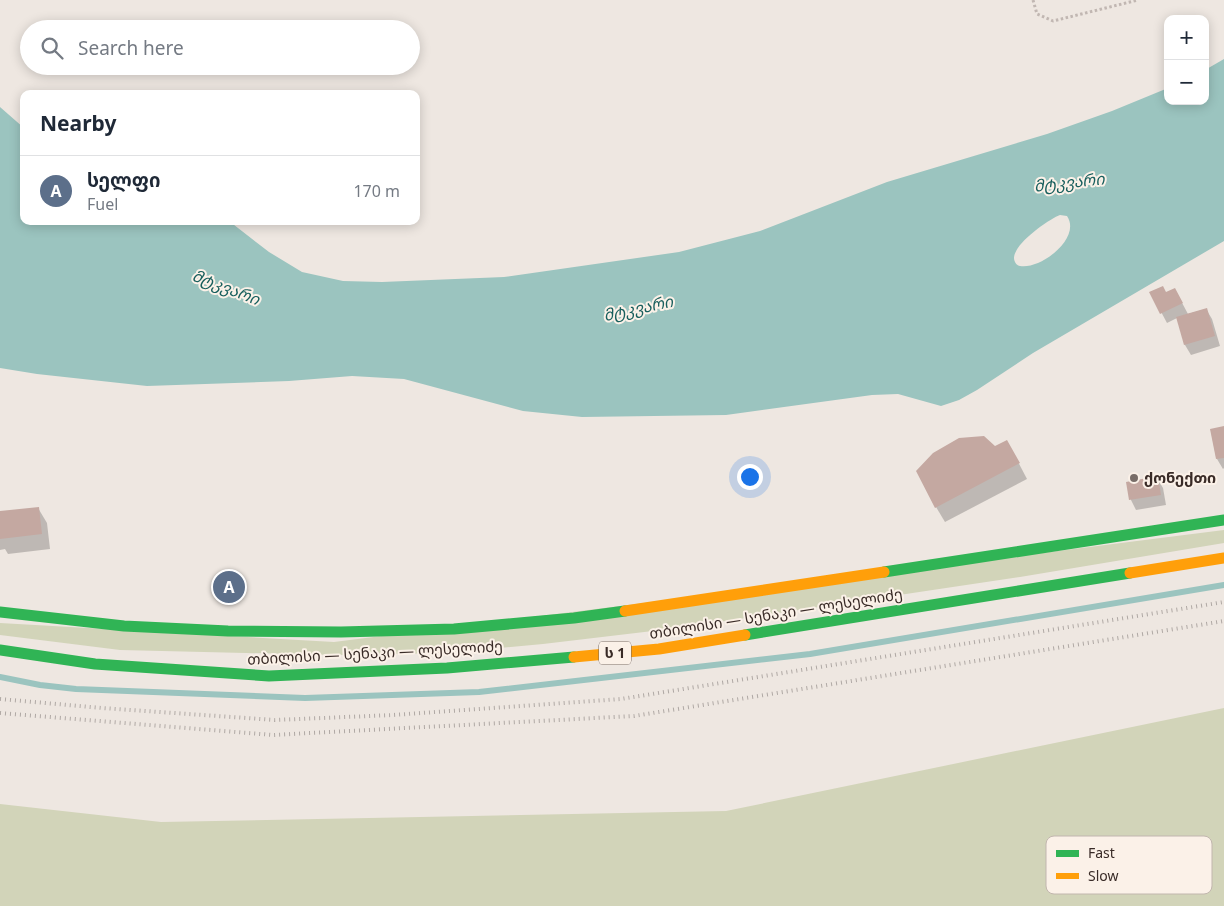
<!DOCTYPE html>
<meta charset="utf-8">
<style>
body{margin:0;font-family:"Noto Sans","Noto Sans Georgian",sans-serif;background:#f6f6f7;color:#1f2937}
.controls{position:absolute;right:15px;top:15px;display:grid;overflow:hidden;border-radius:10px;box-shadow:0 2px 12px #0003}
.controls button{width:45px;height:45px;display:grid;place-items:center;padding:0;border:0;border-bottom:1px solid #e0e1e3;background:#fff;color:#1f2937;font:25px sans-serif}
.you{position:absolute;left:749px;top:476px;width:18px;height:18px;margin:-12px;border:4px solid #fff;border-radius:50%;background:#1a73e8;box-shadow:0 0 0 8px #1a73e833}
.badge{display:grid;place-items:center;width:32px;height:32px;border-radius:50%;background:#786d68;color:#fff;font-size:16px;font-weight:700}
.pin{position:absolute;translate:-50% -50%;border:2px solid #fff;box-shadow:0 1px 5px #0006}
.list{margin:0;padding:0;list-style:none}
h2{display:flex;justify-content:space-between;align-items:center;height:65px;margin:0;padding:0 20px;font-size:21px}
h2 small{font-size:16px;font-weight:400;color:#747a83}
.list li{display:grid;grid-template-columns:32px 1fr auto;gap:15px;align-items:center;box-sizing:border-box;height:70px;padding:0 20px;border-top:1px solid #e0e1e3}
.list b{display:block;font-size:19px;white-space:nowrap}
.list p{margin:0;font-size:16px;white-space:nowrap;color:#747a83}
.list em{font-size:16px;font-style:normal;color:#747a83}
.icon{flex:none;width:28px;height:28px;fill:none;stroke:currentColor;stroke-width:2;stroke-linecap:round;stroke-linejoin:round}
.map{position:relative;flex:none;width:1224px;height:906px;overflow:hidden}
.search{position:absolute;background:#fff;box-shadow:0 2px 12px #0003;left:20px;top:20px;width:400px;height:55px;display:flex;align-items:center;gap:12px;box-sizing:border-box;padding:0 18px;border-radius:28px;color:#747a83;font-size:19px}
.panel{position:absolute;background:#fff;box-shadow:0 2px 12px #0003;left:20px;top:90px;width:400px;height:135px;border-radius:10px}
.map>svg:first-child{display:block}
.green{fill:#d2d4b9}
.water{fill:#9bc4bf;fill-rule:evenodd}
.shadow{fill:#0003}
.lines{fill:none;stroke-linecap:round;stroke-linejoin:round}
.stream{stroke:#9bc4bf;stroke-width:6}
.building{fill:#c4a8a1}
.path{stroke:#c1b7b2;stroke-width:3;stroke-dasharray:2.5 2.5;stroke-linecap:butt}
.fast{stroke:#30b455;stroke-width:11}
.slow{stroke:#ff9f0a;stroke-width:11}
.rail{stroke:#afa8a4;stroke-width:4;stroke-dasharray:1 4;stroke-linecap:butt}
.poi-dot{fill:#786d68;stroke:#fbf1e8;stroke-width:2}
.labels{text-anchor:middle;stroke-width:4;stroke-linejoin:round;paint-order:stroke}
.shield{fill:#fbf1e8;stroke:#736661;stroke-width:1}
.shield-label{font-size:14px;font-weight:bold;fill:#392b27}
.poi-label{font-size:15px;font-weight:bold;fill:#392b27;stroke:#fbf1e8;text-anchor:start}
.street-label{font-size:15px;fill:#392b27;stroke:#fbf1e8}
.water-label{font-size:16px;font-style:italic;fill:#185f5d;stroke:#fbf1e8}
.key{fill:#fbf1e8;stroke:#c1b6ae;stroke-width:1}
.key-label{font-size:14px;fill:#392b27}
</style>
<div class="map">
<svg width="1224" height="906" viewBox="0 0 1224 906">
<rect width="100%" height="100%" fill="#eee7e1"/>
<g class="green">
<path d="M1224,530V543L1020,577L678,628L543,644L446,653L335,655L120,650L0,635V623L334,642Z"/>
<path d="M1224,708V906H0V804L161,822L726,811Z"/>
</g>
<path class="water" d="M1224,59V241L1033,353L977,390L959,400L941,406L898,394L872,395L726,415L582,417L523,411L404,379L352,376L289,381L147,386L37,374L0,368V107L24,128V221H229L269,252L302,272L343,281L382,282L504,277L679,252L760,231L887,182L1047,134L1112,111L1168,88V101H1205V70ZM1060,215L1067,216C1082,238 1040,270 1020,266C1018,266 1016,264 1015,262C1007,248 1049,219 1060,215Z"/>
<g class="shadow">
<path d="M1151,293H1166L1180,299L1188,314L1206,309L1212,319L1220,346L1191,355L1185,345L1177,318L1167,323Z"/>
<path d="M1224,427V468L1223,469L1217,459Z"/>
<path d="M994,448L1015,456L1027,479L945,522L936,507Z"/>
<path d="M1157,478L1163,488L1166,505L1136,510L1131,500L1128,483Z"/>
<path d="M38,508L47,523L50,549L8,554L5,549L0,550V513Z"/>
</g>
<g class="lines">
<path class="stream" d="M0,677L40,685L76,689L305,698L479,692L810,654L1224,585"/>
</g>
<g class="building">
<path d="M1163,286L1166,292L1175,288L1183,303L1160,314L1149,292Z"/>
<path d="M1207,308L1215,336L1184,345L1176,317Z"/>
<path d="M1224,426V458L1216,459L1210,429Z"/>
<path d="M984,436L995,446L1007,440L1020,463L935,508L916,471L933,453L959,438Z"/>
<path d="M1158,476L1161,495L1129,500L1126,482Z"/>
<path d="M39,507L42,534L0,539V511Z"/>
</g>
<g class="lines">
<path class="path" d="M1033,0L1037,14L1053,21L1138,0"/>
<g class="fast">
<path d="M884,572L1224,520"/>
<path d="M0,612L124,626L228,631L341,632L454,629L574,618L625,611"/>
<path d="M745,635L1130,573"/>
<path d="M0,650L95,664L269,676L447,668L574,657"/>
</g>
<g class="slow">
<path d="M1130,573L1224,558"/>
<path d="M625,611L884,572"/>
<path d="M574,657L659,649L745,635"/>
</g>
<g class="rail">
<path d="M0,699L102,708L275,720L393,715L621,699L1224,602"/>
<path d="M0,713L273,735L634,716L1224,621"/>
</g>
</g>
<circle class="poi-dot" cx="1134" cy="478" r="5"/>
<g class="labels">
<rect class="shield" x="599" y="641.5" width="32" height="23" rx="4"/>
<g class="shield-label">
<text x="615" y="658">ს 1</text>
</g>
<g class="poi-label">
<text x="1144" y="483">ქონექთი</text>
</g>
<g class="street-label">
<text transform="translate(776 614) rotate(-9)" y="5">თბილისი — სენაკი — ლესელიძე</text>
<text transform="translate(375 653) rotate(-3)" y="5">თბილისი — სენაკი — ლესელიძე</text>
</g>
<g class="water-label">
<text transform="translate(1069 182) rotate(-6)" y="6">მტკვარი</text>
<text transform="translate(226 287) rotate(21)" y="6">მტკვარი</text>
<text transform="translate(638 308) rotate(-12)" y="6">მტკვარი</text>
</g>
</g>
<rect x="1046" y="836" width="166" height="58" rx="8" class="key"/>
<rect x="1056" y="850" width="23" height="7" fill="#30b455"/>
<rect x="1056" y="873" width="23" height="6" fill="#ff9f0a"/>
<g class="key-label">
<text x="1088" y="858">Fast</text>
<text x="1088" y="881">Slow</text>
</g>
</svg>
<div class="controls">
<button>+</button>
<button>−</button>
</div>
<div class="you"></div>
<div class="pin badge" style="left:229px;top:587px;background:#5c6f8a">A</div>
<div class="search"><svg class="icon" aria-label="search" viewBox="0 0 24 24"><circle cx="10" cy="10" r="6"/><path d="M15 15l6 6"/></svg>Search here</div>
<section class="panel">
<h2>Nearby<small></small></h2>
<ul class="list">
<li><span class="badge" style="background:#5c6f8a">A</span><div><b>სელფი</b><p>Fuel</p></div><em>170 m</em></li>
</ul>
</section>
</div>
